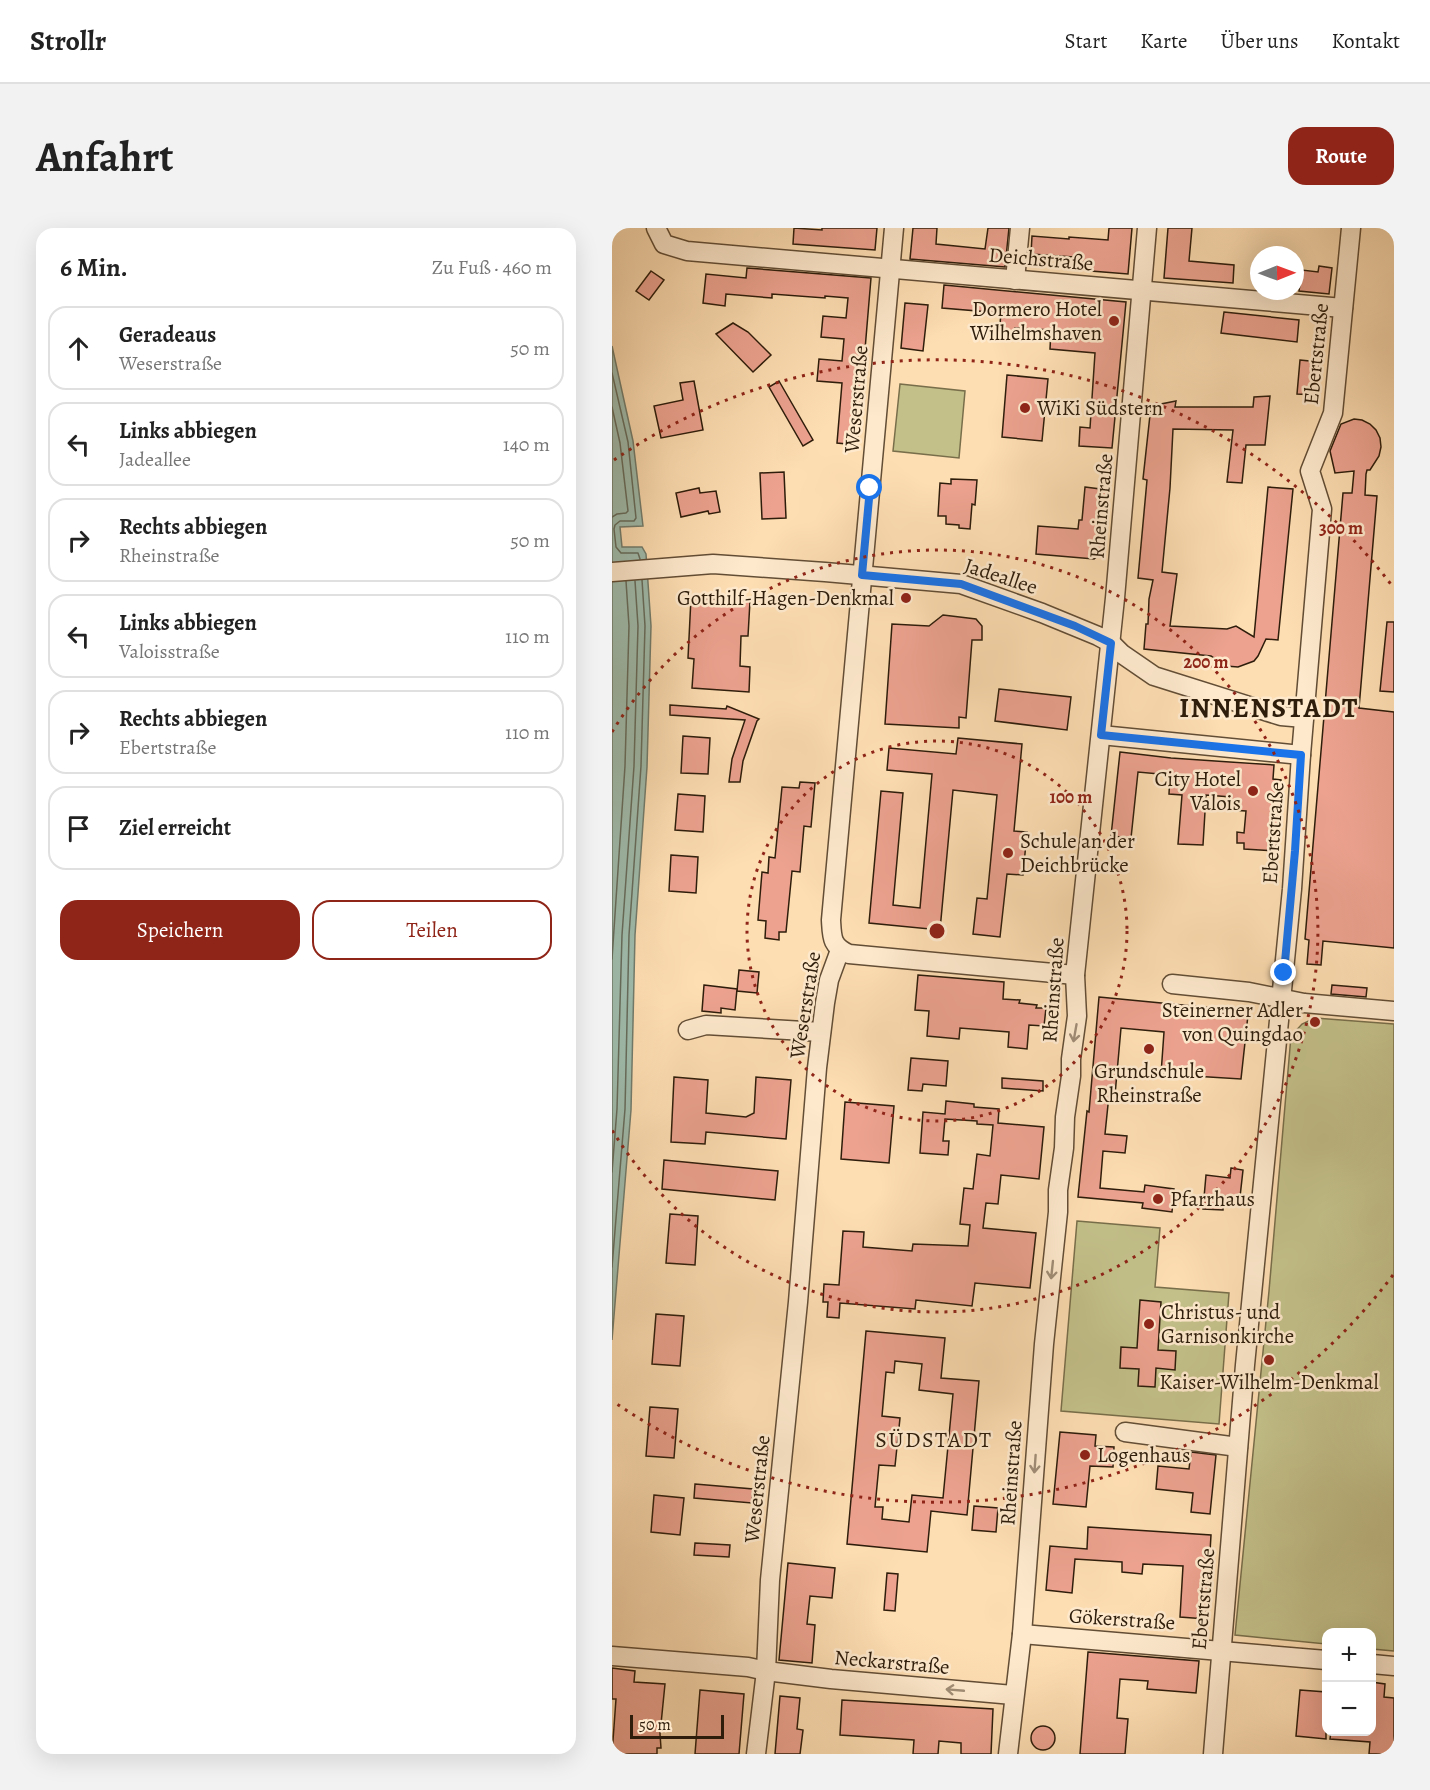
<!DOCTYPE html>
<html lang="de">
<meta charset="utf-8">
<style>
body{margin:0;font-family:Alegreya,serif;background:#f2f2f2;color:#222}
.controls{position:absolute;right:18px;bottom:18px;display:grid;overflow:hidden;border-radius:12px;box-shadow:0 6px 24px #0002}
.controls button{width:54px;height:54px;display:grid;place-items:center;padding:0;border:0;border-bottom:2px solid #e0e0e0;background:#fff;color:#222;font:30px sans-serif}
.compass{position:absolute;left:638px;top:18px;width:54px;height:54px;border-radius:50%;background:#fff;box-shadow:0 6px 24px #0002;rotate:89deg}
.scale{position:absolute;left:18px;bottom:15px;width:94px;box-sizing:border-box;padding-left:6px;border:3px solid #2e1d0b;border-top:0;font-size:16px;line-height:21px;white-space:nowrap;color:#2e1d0b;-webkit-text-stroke:4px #fee9cd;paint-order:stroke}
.stop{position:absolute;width:18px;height:18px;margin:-14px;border:4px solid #1a73e8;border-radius:50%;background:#fff}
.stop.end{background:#1a73e8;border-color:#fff;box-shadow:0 2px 6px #0008}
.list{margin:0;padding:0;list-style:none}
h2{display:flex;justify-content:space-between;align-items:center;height:78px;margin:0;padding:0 24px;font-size:26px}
h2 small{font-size:20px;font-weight:400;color:#767676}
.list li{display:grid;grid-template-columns:39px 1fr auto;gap:18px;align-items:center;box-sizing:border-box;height:84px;margin:0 12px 12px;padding:0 12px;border:2px solid #e0e0e0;border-radius:18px}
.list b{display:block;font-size:22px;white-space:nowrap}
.list p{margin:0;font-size:20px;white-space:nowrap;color:#767676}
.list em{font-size:20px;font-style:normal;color:#767676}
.actions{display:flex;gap:12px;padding:18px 24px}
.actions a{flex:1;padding:14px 0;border:2px solid #8f2418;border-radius:18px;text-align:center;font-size:21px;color:#8f2418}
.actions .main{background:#8f2418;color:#fff}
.icon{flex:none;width:33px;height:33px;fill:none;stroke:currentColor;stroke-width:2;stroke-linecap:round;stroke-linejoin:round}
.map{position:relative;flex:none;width:782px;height:1526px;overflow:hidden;border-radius:18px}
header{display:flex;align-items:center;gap:36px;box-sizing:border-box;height:84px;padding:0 30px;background:#fff;border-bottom:2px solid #e0e0e0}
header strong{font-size:28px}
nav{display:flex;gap:33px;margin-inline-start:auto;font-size:21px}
.intro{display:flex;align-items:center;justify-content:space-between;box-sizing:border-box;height:144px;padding:0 36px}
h1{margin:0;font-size:42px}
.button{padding:15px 27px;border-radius:18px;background:#8f2418;color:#fff;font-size:21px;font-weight:700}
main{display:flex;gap:36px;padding:0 36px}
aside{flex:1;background:#fff;border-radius:18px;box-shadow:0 6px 24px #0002}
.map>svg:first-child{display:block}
.green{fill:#c3c08a;stroke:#786e4a;stroke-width:1.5}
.water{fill:#9fbcad;stroke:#727c6c;stroke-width:1.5}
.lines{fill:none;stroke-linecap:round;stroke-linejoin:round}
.shore{stroke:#666c5c;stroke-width:1.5}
.building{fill:#eca28f;stroke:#2e1d0b;stroke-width:1.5;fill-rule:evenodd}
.minor-casing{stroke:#624d35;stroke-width:21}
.minor{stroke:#fee9cd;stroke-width:18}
.oneway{stroke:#a08d76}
.route{stroke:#1a73e8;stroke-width:8}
.ring{fill:none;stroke:#8f2418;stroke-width:3;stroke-dasharray:3 6}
.poi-dot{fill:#8f2418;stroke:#fee9cd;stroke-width:2}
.labels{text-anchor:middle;stroke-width:5;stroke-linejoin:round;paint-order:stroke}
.street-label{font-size:21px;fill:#2e1d0b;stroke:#fee9cd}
.poi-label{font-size:21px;fill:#2e1d0b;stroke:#fee9cd;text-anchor:start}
.neighbourhood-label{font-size:22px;letter-spacing:1.5px;fill:#2e1d0b;stroke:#fee9cd}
.district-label{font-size:27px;font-weight:bold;letter-spacing:1.5px;fill:#2e1d0b;stroke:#fee9cd}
.centre{fill:#8f2418;stroke:#fee9cd;stroke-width:3}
.ring-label{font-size:18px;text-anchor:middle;font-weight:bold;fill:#8f2418;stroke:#fee9cd;stroke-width:5;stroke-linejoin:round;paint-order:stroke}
</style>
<header>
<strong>Strollr</strong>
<nav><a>Start</a><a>Karte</a><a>Über uns</a><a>Kontakt</a></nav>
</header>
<div class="intro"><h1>Anfahrt</h1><a class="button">Route</a></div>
<main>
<aside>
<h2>6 Min.<small>Zu Fuß · 460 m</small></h2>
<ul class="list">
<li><svg class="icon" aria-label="ahead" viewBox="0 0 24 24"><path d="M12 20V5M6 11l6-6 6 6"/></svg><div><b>Geradeaus</b><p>Weserstraße</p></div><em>50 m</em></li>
<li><svg class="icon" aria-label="left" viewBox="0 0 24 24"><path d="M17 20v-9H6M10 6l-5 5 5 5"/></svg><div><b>Links abbiegen</b><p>Jadeallee</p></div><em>140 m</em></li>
<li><svg class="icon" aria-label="right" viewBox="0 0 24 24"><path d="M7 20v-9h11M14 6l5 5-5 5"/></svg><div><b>Rechts abbiegen</b><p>Rheinstraße</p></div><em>50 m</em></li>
<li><svg class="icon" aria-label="left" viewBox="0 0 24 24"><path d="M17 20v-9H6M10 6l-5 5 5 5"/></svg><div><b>Links abbiegen</b><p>Valoisstraße</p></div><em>110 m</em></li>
<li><svg class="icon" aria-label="right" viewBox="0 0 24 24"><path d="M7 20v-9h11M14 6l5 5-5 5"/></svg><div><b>Rechts abbiegen</b><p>Ebertstraße</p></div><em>110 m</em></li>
<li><svg class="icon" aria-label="arrive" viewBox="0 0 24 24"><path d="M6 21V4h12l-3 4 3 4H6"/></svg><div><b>Ziel erreicht</b></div></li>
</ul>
<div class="actions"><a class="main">Speichern</a><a>Teilen</a></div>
</aside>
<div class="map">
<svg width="782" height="1526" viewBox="0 0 782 1526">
<rect width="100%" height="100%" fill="#fdddb2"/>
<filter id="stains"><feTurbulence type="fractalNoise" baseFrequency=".00333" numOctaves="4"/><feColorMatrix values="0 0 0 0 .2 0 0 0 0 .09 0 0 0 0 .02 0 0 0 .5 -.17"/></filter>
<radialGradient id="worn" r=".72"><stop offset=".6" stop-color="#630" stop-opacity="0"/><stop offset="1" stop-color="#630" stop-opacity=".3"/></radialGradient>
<g class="green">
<path d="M288,156L353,163L347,230L281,223Z"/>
<path d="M703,790L782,796V1423L760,1421V1404H714V1416L623,1407L657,1063L679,808L690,796Z"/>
<path d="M465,993L548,1000L543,1059L617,1065L607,1196L449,1183Z"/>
</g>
<path class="water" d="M0,118L21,213L31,298L8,299L10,319H30L34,326L39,398L35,539L23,707L19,882L0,1112Z"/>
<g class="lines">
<g class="shore">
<path d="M0,145L16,214L24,290L22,293H8L3,297L2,301L4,319L9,325H26L28,331"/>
<path d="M0,179L8,215L16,283L14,285L5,286L0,289"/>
<path d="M0,731L13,538L17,398L14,353"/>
<path d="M0,944L5,881L10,707L22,538L26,398L23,353"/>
<path d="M0,1039L13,881L17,707L29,538L33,398L30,352"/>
</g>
</g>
<g class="building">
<path d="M182,0L210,2V0H265L263,22L181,16Z"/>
<path d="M301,0H325L324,16L373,21L376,0H397L393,39L298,31Z"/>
<path d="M497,0H520L516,46L479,43L480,35L460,33L461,29L419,26L420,8L457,11V9L496,12Z"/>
<path d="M556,0H580L577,33L622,37L621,55L552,50Z"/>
<path d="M707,38L720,40L717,66L687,63L690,42L706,44Z"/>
<path d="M135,40L259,50L245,217L225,215L230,155L205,153L207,131L230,133L232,111L209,109L211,88L234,90L236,70L213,68V70L160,66V70L114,66L113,78L91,75L94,46L134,50Z"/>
<path d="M39,43L52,52L37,72L24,63Z"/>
<path d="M332,57L514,74L500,220L467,218L468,199L478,200L483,125L438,121L439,102L403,100L401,109L387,107L389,85L330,80Z"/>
<path d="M293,75L316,77L311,123L289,120Z"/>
<path d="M612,84L687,92L685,114L609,105Z"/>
<path d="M121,95L136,104L159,127L141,144L104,106Z"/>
<path d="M688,132L707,134L704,167L685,166Z"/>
<path d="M395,147L436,151L430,213L390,209Z"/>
<path d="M82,153L91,202L49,210L42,178L71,172L68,155Z"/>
<path d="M167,153L201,212L191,218L157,159Z"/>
<path d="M658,168L653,217H634L630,255L615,254L621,202L561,201L558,260L550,344L565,346L558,398L615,401L624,398L642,409L656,259L681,261L666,412L654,411L646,428L642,433L626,439L614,438L599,428L532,421L534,396H536L537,371L541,352L526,350L535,252L531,251L539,178L564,173L563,179H641L642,169Z"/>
<path d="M742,191L750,192L758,196L764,202L768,210L769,219L767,228L758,242H755L754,246L753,267L765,268L747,480L782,484V720L711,713L709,737L695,736L697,712L693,711L731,265H740L742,243L723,245L718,223L729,196Z"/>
<path d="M172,244L174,290L150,291L148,245Z"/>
<path d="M339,251L365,252L363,277L360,276L358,301L347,300V297L334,296V288H326L328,255L339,256Z"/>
<path d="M473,259L496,262L489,325L482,331L424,326L426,298L466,301L467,292H470Z"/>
<path d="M87,260L88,265L104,263L108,284L97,286L96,283L69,289L64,265Z"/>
<path d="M79,370L138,373L136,408H129L128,438L138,439L137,464L80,460L82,431L76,430Z"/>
<path d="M331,387L364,391L370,398V412H360L354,490L347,489V500L273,496L280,396L317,398Z"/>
<path d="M775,394H782V464L768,463Z"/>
<path d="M387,461L459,469L455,502L383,493Z"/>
<path d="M58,477L114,481L115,478L147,491L145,493L131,533L128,554H117L120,531L133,492L58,487Z"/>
<path d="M71,508L98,510L96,546L69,545Z"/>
<path d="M346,510L410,516L402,603L415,604L411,647L395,646L388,709L361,706L365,670L375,671L385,567L341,562L328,702L257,695L269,563L291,565L281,677L308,680L320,546L275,542L277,520L344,526Z"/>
<path d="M508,524L559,530L662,537L661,551L669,552L664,623L632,621V615H625V604L632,605L634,583L618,582L619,569L594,567L591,617L566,616L570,567L557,566L558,547L526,544L519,610L499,608Z"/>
<path d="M188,554L203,555L199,599L192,598L188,644L180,643L174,704H167V712L153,710L154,693L146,692L150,644L156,645L157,629L163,630L170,559L187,560Z"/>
<path d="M66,566L93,568L91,604L63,602Z"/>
<path d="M59,627L86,629L84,665L57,663Z"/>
<path d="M127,742L147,744L145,765L125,763Z"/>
<path d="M306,747L392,754L391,771L408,772L407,775L425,777L424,780H434L432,798L417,797L415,821L396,819L397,804L348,800L347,811L315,808L317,783L303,782Z"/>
<path d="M92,757L125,761L123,782L109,780V785L90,783Z"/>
<path d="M720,757L755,760L754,769L719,766Z"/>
<path d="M487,769L601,780V784L636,787L629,851L549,846L552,804L509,800L503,867H497L493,906L515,908L513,925L491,923L488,960L532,964L533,957L562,961L560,984L530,980L531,975L466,969L475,883L477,884Z"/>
<path d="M299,830L336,833L334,858L311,856L310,863L296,862Z"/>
<path d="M62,849L96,852L94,885L134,889L142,885L144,849L179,852L174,911L94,904L93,916L59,914Z"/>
<path d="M390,850L431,853V863L390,860Z"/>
<path d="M334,873L362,876V879L387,881L386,895L432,899L427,951L389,947L386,976L374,975L371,1000L424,1005L418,1060L363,1055L360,1078L304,1072L303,1081L228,1075L227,1090L215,1089L216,1074H211L212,1056L227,1057L231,1003L252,1004L251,1019L300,1023L301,1016L356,1018L358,997L348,996L352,960L361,961L365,926L378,928L381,897L365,896V893L333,891L331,913H337L336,927L308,925L311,884L333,886Z"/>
<path d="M233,874L282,878L277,935L229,931Z"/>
<path d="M52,932L166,943L163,972L50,961Z"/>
<path d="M619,940L631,942L628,969L612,968L611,982L591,981L594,947L618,950Z"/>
<path d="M58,986L86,988L83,1037L54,1035Z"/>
<path d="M528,1072L549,1074L546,1122L564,1123L563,1142L544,1140L543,1159L526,1158L527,1141L508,1140L509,1119L525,1120Z"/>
<path d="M44,1086L72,1088L68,1138L40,1136Z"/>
<path d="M254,1103L333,1110L329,1150L367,1153L355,1287L319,1283L315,1324L235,1316ZM283,1133L310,1136L307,1162L341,1166L331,1270L300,1267L297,1294L270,1291L271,1279H263L267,1237L283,1238L288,1190L270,1188L274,1144L282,1145Z"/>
<path d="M38,1179L66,1181L62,1230L34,1228Z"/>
<path d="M448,1204L484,1207L483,1218L502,1219L501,1239L478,1238L474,1279L441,1276Z"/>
<path d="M579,1224L604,1227L598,1286L579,1284L581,1265L544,1261L546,1238L577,1241Z"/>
<path d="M83,1256L141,1261L140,1275L82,1270Z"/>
<path d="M42,1267L72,1270L68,1307L39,1304Z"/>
<path d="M362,1278L386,1280L384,1304L360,1302Z"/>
<path d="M476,1299L599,1307L594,1391L568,1389L571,1338L531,1336L530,1346L510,1344V1334L463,1331L460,1365L434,1362L438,1318L475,1321Z"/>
<path d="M83,1315L118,1317L117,1329L82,1327Z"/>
<path d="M176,1335L223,1340L220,1370L198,1368L195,1396L203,1397L200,1435L167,1432Z"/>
<path d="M275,1345L286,1346L283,1383L272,1382Z"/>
<path d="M476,1424L587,1433L584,1465L535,1461L536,1453L508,1451L505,1490L516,1491L513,1526H468Z"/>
<path d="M0,1440L23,1443L22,1454L53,1456L48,1506L49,1520H45V1526H0L4,1471H0Z"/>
<path d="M759,1454L773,1456L772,1469L782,1470V1526H757L758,1514L718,1511L719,1503H759Z"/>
<path d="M88,1462L132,1466L127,1526H83Z"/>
<path d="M688,1462L714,1464V1511L684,1508Z"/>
<path d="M168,1468L188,1470L185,1501L191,1502L188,1526H163Z"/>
<path d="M230,1472L381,1481L379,1526H349V1515L327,1513L326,1526H301L302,1512L228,1507Z"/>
<circle cx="431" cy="1510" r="12"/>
</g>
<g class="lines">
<defs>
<g id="minor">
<path d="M44,0L52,16L75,23L731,80"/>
<path d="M282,0L219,692C220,709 219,718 237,726L463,747"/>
<path d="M403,52L408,0"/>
<path d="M0,344L101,336L213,344L349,356L430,385L486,408L499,415L510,426L542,448L669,488L692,490"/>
<path d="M489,507L689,527"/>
<path d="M560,756L637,764L692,775L782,783"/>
<path d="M76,802L94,797L209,804"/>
<path d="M513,1204L626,1219"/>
<path d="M410,1406L714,1432"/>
<path d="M0,1428L136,1439L154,1443L219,1451L401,1467"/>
<path d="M760,1436L782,1438"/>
<path d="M144,1526L154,1443L158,1352L186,1074L205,840L213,775L217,752L228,722"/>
<path d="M396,1526L410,1406L432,1116L446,984V962L452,920L453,889L459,848V831L465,788L463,747L503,370L535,0"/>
<path d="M601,1526L633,1137L680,661L689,527L710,281L698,243L721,185L739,0"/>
</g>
</defs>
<use href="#minor" class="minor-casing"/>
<use href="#minor" class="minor"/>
</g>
<defs><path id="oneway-shaft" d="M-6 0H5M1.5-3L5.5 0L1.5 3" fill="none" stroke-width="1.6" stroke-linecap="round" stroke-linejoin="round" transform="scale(1.5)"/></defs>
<g class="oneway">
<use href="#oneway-shaft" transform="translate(463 805) rotate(100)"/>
<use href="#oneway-shaft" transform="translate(440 1042) rotate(96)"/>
<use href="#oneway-shaft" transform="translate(423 1236) rotate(94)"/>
<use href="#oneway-shaft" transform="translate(343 1462) rotate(-175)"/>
</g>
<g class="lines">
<path class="route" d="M258,260L250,347L349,356L463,398L499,415L489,507L689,527L683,623L672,745"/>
</g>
<g class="ring">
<circle cx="325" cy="703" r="190"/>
<path d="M0 504A381 381 0 1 1 0 902"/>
<path d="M781 1047A571 571 0 0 1 2 1174M2 232A571 571 0 0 1 781 359"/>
</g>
<g class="poi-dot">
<circle cx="502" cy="93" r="6"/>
<circle cx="413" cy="180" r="6"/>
<circle cx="294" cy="370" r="6"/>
<circle cx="641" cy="563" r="6"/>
<circle cx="396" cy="625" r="6"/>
<circle cx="703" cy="794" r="6"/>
<circle cx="537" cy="821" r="6"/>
<circle cx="546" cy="971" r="6"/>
<circle cx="537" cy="1096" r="6"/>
<circle cx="657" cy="1132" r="6"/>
<circle cx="473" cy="1227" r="6"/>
</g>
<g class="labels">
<g class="street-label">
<text transform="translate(429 31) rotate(5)" y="7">Deichstraße</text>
<text transform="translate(704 126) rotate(-84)" y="7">Ebertstraße</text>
<text transform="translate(244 171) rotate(-85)" y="7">Weserstraße</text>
<text transform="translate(489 278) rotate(-85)" y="7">Rheinstraße</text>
<text transform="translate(389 348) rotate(18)" y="7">Jadeallee</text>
<text transform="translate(661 605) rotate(-86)" y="7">Ebertstraße</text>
<text transform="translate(441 762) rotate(-86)" y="7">Rheinstraße</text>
<text transform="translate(193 777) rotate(-81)" y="7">Weserstraße</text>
<text transform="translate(399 1245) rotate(-86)" y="7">Rheinstraße</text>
<text transform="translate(145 1261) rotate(-84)" y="7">Weserstraße</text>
<text transform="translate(591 1371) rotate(-85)" y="7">Ebertstraße</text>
<text transform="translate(510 1391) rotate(4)" y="7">Gökerstraße</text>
<text transform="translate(280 1434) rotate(5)" y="7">Neckarstraße</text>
</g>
<g class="poi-label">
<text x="490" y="88" text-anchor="end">Dormero Hotel<tspan x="490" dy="24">Wilhelmshaven</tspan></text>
<text x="425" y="187">WiKi Südstern</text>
<text x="282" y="377" text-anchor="end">Gotthilf-Hagen-Denkmal</text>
<text x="629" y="558" text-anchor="end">City Hotel<tspan x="629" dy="24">Valois</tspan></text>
<text x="408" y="620">Schule an der<tspan x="408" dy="24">Deichbrücke</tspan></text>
<text x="691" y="789" text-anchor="end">Steinerner Adler<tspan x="691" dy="24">von Quingdao</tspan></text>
<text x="537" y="850" text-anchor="middle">Grundschule<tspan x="537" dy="24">Rheinstraße</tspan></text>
<text x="558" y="978">Pfarrhaus</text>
<text x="549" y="1091">Christus- und<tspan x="549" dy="24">Garnisonkirche</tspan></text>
<text x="657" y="1161" text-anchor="middle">Kaiser-Wilhelm-Denkmal</text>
<text x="485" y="1234">Logenhaus</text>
</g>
<g class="neighbourhood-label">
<text x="322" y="1219">SÜDSTADT</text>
</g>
<g class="district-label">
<text x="657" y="489">INNENSTADT</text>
</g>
</g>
<circle cx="325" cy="703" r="9" class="centre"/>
<g class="ring-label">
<text x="729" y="306">300 m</text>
<text x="594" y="440">200 m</text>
<text x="459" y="575">100 m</text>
</g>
<rect width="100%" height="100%" filter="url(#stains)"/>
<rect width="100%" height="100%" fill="url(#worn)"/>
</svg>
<div class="controls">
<button>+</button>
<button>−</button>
</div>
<svg class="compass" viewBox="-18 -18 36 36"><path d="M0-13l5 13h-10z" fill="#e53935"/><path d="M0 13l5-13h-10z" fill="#767676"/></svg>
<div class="scale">50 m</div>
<div class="stop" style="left:258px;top:260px"></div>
<div class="stop end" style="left:672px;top:745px"></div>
</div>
</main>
